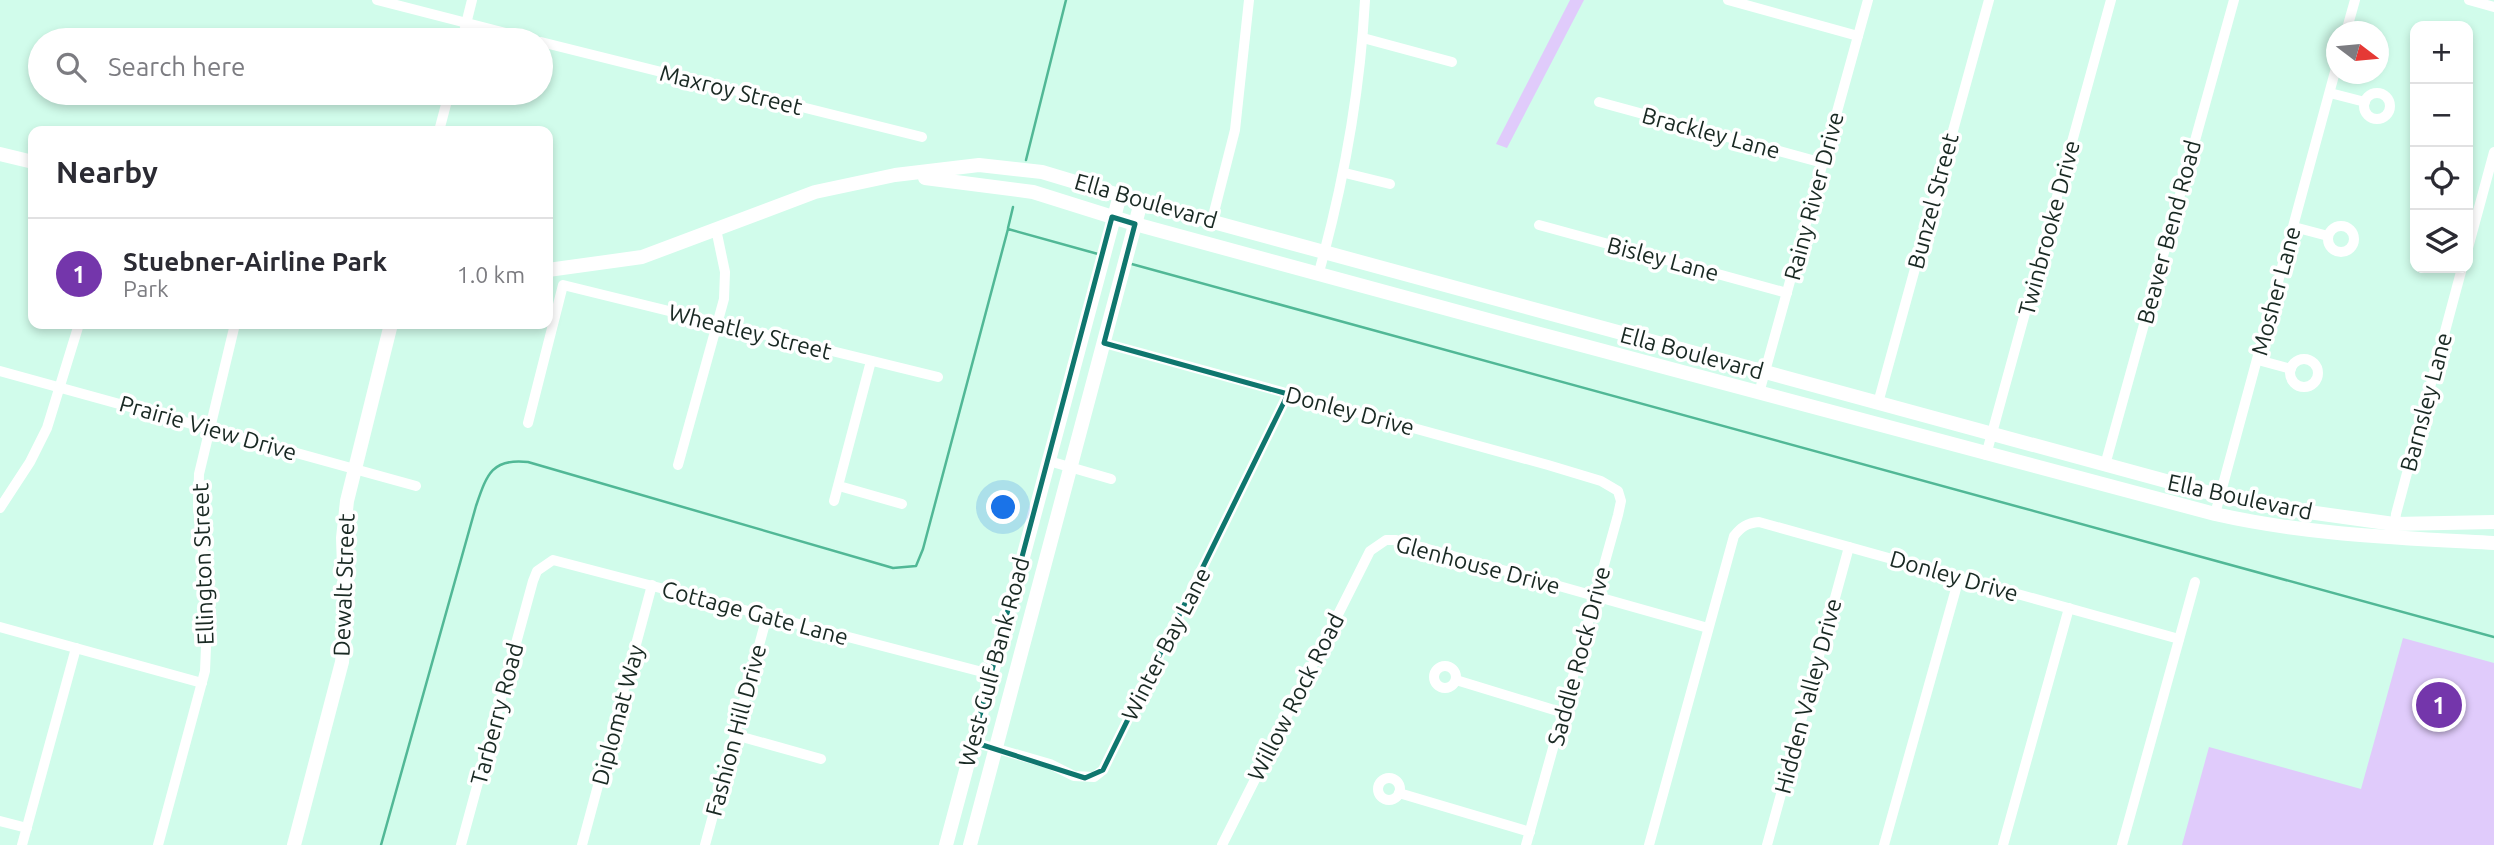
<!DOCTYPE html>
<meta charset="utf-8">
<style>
body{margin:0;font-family:Ubuntu,sans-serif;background:#f2f2f3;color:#2b2b33}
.controls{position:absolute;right:21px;top:21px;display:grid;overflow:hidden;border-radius:14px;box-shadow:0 4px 10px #0003}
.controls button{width:63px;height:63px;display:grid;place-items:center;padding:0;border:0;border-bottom:2px solid #e1e1e2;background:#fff;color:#2b2b33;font:35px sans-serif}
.compass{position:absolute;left:2326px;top:21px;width:63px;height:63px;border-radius:50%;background:#fff;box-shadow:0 4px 10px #0003;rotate:106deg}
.you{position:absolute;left:1004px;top:508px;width:24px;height:24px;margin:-18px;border:5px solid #fff;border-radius:50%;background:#1a73e8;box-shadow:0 0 0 10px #1a73e833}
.badge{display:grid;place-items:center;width:46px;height:46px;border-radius:50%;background:#7436ab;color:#fff;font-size:23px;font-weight:700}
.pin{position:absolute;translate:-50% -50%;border:4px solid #fff;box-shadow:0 2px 7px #0006}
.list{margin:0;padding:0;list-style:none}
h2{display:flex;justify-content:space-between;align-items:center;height:91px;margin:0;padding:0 28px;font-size:30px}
h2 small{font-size:23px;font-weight:400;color:#7c7c81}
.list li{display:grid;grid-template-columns:46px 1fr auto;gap:21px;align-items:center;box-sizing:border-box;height:112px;padding:0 28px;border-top:2px solid #e1e1e2}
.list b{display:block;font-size:26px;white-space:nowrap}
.list p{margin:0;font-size:23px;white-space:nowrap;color:#7c7c81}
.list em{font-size:23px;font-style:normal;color:#7c7c81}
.icon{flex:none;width:38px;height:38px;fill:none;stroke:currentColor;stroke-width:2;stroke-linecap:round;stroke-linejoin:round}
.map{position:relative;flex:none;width:2494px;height:845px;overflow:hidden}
.search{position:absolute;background:#fff;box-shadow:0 4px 10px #0003;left:28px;top:28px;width:525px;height:77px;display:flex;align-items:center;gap:18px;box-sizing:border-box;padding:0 24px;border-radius:38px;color:#7c7c81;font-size:26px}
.panel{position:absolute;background:#fff;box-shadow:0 4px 10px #0003;left:28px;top:126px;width:525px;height:203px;border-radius:14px}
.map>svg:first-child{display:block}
.green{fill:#e0cbfb}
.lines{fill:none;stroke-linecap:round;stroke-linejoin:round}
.stream{stroke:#51b896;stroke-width:2.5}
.street{stroke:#fff;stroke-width:10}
.secondary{stroke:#fff;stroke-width:14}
.marked{fill:none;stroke:#0f766e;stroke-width:5;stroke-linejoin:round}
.labels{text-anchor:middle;stroke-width:7;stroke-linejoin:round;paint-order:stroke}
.street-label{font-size:23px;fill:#192923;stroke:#fff}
</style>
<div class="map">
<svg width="2494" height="845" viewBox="0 0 2494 845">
<rect width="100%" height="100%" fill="#d1fceb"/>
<g class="green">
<path d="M1570,0H1584L1507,148L1496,144Z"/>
<path d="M2403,638L2494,663V845H2182L2209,747L2361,789Z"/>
</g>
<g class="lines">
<g class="stream">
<path d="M1026,160L1066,0"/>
<path d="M1008,228L1013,207"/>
<path d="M1128,263L2494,637"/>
<path d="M381,845L476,506C487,474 492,458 528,462L893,568L916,566L923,549L1008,229L1098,254"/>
</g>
<g class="street">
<path d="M377,0L533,40"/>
<path d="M1728,0L1858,36"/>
<path d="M2469,0L2494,7"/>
<path d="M2346,32L2355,0"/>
<path d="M1363,38L1452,62"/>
<path d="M462,40L472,0"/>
<path d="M541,42L922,137"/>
<path d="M2330,93L2365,102"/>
<circle cx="2377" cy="106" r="13"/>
<path d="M1599,102L1823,163"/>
<path d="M439,131L449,93"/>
<path d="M1345,173L1390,184"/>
<path d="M1212,220L1235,130L1249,0"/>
<path d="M1539,225L1787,293"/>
<circle cx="2341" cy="239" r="13"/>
<path d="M2294,227L2328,236"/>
<path d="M2468,248L2494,152"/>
<path d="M1319,272C1344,182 1360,93 1365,0"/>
<path d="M1104,343L1548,465L1601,481L1618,491L1621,501L1618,515L1526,845"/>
<circle cx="2304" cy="373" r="14"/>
<path d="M2258,360L2291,369"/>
<path d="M0,371L416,486"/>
<path d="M1759,393L1868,0"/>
<path d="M1878,403L1989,0"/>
<path d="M528,423L563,285L938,377"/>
<path d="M1986,455L2111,0"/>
<path d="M1049,461L1111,479"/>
<path d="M678,465L724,299L725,272L716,229"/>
<path d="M2105,465L2234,0"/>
<path d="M839,486L902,504"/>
<path d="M834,501L871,361"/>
<path d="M0,508L30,462L47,428L79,324"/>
<path d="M2215,514L2336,68"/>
<path d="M2394,531L2396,514L2462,268"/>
<path d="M0,627L202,683"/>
<circle cx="1445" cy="677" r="11"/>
<path d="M1456,680L1564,713"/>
<path d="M735,735L821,759"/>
<path d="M973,742L1050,764L1074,776L1094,777L1103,770L1288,394"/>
<circle cx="1389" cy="789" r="11"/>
<path d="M1399,793L1530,832"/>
<path d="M0,821L27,828"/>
<path d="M22,845L76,648"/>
<path d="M158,845L205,671L208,600L198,507L199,474L235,324"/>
<path d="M461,845L533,581L537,571L553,560L990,674"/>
<path d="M582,845L652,585"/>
<path d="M705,845L767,616"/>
<path d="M1222,845L1370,551L1386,540H1396L1708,628"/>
<path d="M1649,845L1734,536C1741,527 1747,523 1759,522L2179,639"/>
<path d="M1767,845L1849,547"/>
<path d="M1884,845L1959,578"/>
<path d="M2003,845L2069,608"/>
<path d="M2122,845L2195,582"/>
</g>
<g class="secondary">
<path d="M0,154L33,162"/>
<path d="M925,178L1033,192L1135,224L1525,330L2215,514C2307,535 2400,538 2494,543"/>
<path d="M548,270L642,257L815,192L895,175L979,165L1042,172L1162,208L2221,496L2273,507L2394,524L2494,522"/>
<path d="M294,845L342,662L346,622L343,538L347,501L391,324"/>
<path d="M946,845L1120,195"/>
<path d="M970,845L1141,202"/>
</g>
</g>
<path class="marked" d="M1112,217L1135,224L1104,343L1288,394L1103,770L1085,778L973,742Z"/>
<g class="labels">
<g class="street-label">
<text transform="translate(731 90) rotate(14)" y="8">Maxroy Street</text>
<text transform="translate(1711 133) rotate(15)" y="8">Brackley Lane</text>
<text transform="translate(1814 196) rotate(-75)" y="8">Rainy River Drive</text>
<text transform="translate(1146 201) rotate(16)" y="8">Ella Boulevard</text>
<text transform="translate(1933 201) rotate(-75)" y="8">Bunzel Street</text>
<text transform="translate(2049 228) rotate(-75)" y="8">Twinbrooke Drive</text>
<text transform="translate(2169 232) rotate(-75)" y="8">Beaver Bend Road</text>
<text transform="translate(1663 259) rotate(15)" y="8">Bisley Lane</text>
<text transform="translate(2276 291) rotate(-75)" y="8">Mosher Lane</text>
<text transform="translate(750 332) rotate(14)" y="8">Wheatley Street</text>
<text transform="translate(1692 353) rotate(15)" y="8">Ella Boulevard</text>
<text transform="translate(2426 402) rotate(-75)" y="8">Barnsley Lane</text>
<text transform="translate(1350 411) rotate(15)" y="8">Donley Drive</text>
<text transform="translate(208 428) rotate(16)" y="8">Prairie View Drive</text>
<text transform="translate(2240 497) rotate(12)" y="8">Ella Boulevard</text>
<text transform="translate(203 564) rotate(-92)" y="8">Ellington Street</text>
<text transform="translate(1478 565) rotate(15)" y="8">Glenhouse Drive</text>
<text transform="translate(1954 576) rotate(16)" y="8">Donley Drive</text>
<text transform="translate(344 585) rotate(-88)" y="8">Dewalt Street</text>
<text transform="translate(755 613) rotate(15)" y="8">Cottage Gate Lane</text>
<text transform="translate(1166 644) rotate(-63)" y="8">Winter Bay Lane</text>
<text transform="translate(1579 656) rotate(-75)" y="8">Saddle Rock Drive</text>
<text transform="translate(994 662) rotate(-75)" y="8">West Gulf Bank Road</text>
<text transform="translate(1808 696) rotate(-75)" y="8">Hidden Valley Drive</text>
<text transform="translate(1296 697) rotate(-63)" y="8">Willow Rock Road</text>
<text transform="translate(497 714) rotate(-75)" y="8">Tarberry Road</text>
<text transform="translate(618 715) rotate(-75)" y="8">Diplomat Way</text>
<text transform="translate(736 730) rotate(-75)" y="8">Fashion Hill Drive</text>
</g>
</g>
</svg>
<div class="controls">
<button>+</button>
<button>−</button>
<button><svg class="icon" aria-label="locate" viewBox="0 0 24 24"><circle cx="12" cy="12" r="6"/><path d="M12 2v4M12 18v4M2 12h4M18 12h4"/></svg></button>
<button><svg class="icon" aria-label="layers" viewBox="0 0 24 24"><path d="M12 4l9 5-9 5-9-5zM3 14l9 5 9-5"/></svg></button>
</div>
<svg class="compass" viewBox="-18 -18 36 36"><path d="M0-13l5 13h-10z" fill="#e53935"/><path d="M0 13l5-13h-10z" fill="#7c7c81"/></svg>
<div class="you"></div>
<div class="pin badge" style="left:2439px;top:705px">1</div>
<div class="search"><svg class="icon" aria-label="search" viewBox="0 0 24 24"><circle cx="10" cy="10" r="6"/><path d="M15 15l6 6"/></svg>Search here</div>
<section class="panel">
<h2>Nearby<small></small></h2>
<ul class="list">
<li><span class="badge">1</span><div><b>Stuebner-Airline Park</b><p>Park</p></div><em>1.0 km</em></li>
</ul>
</section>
</div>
